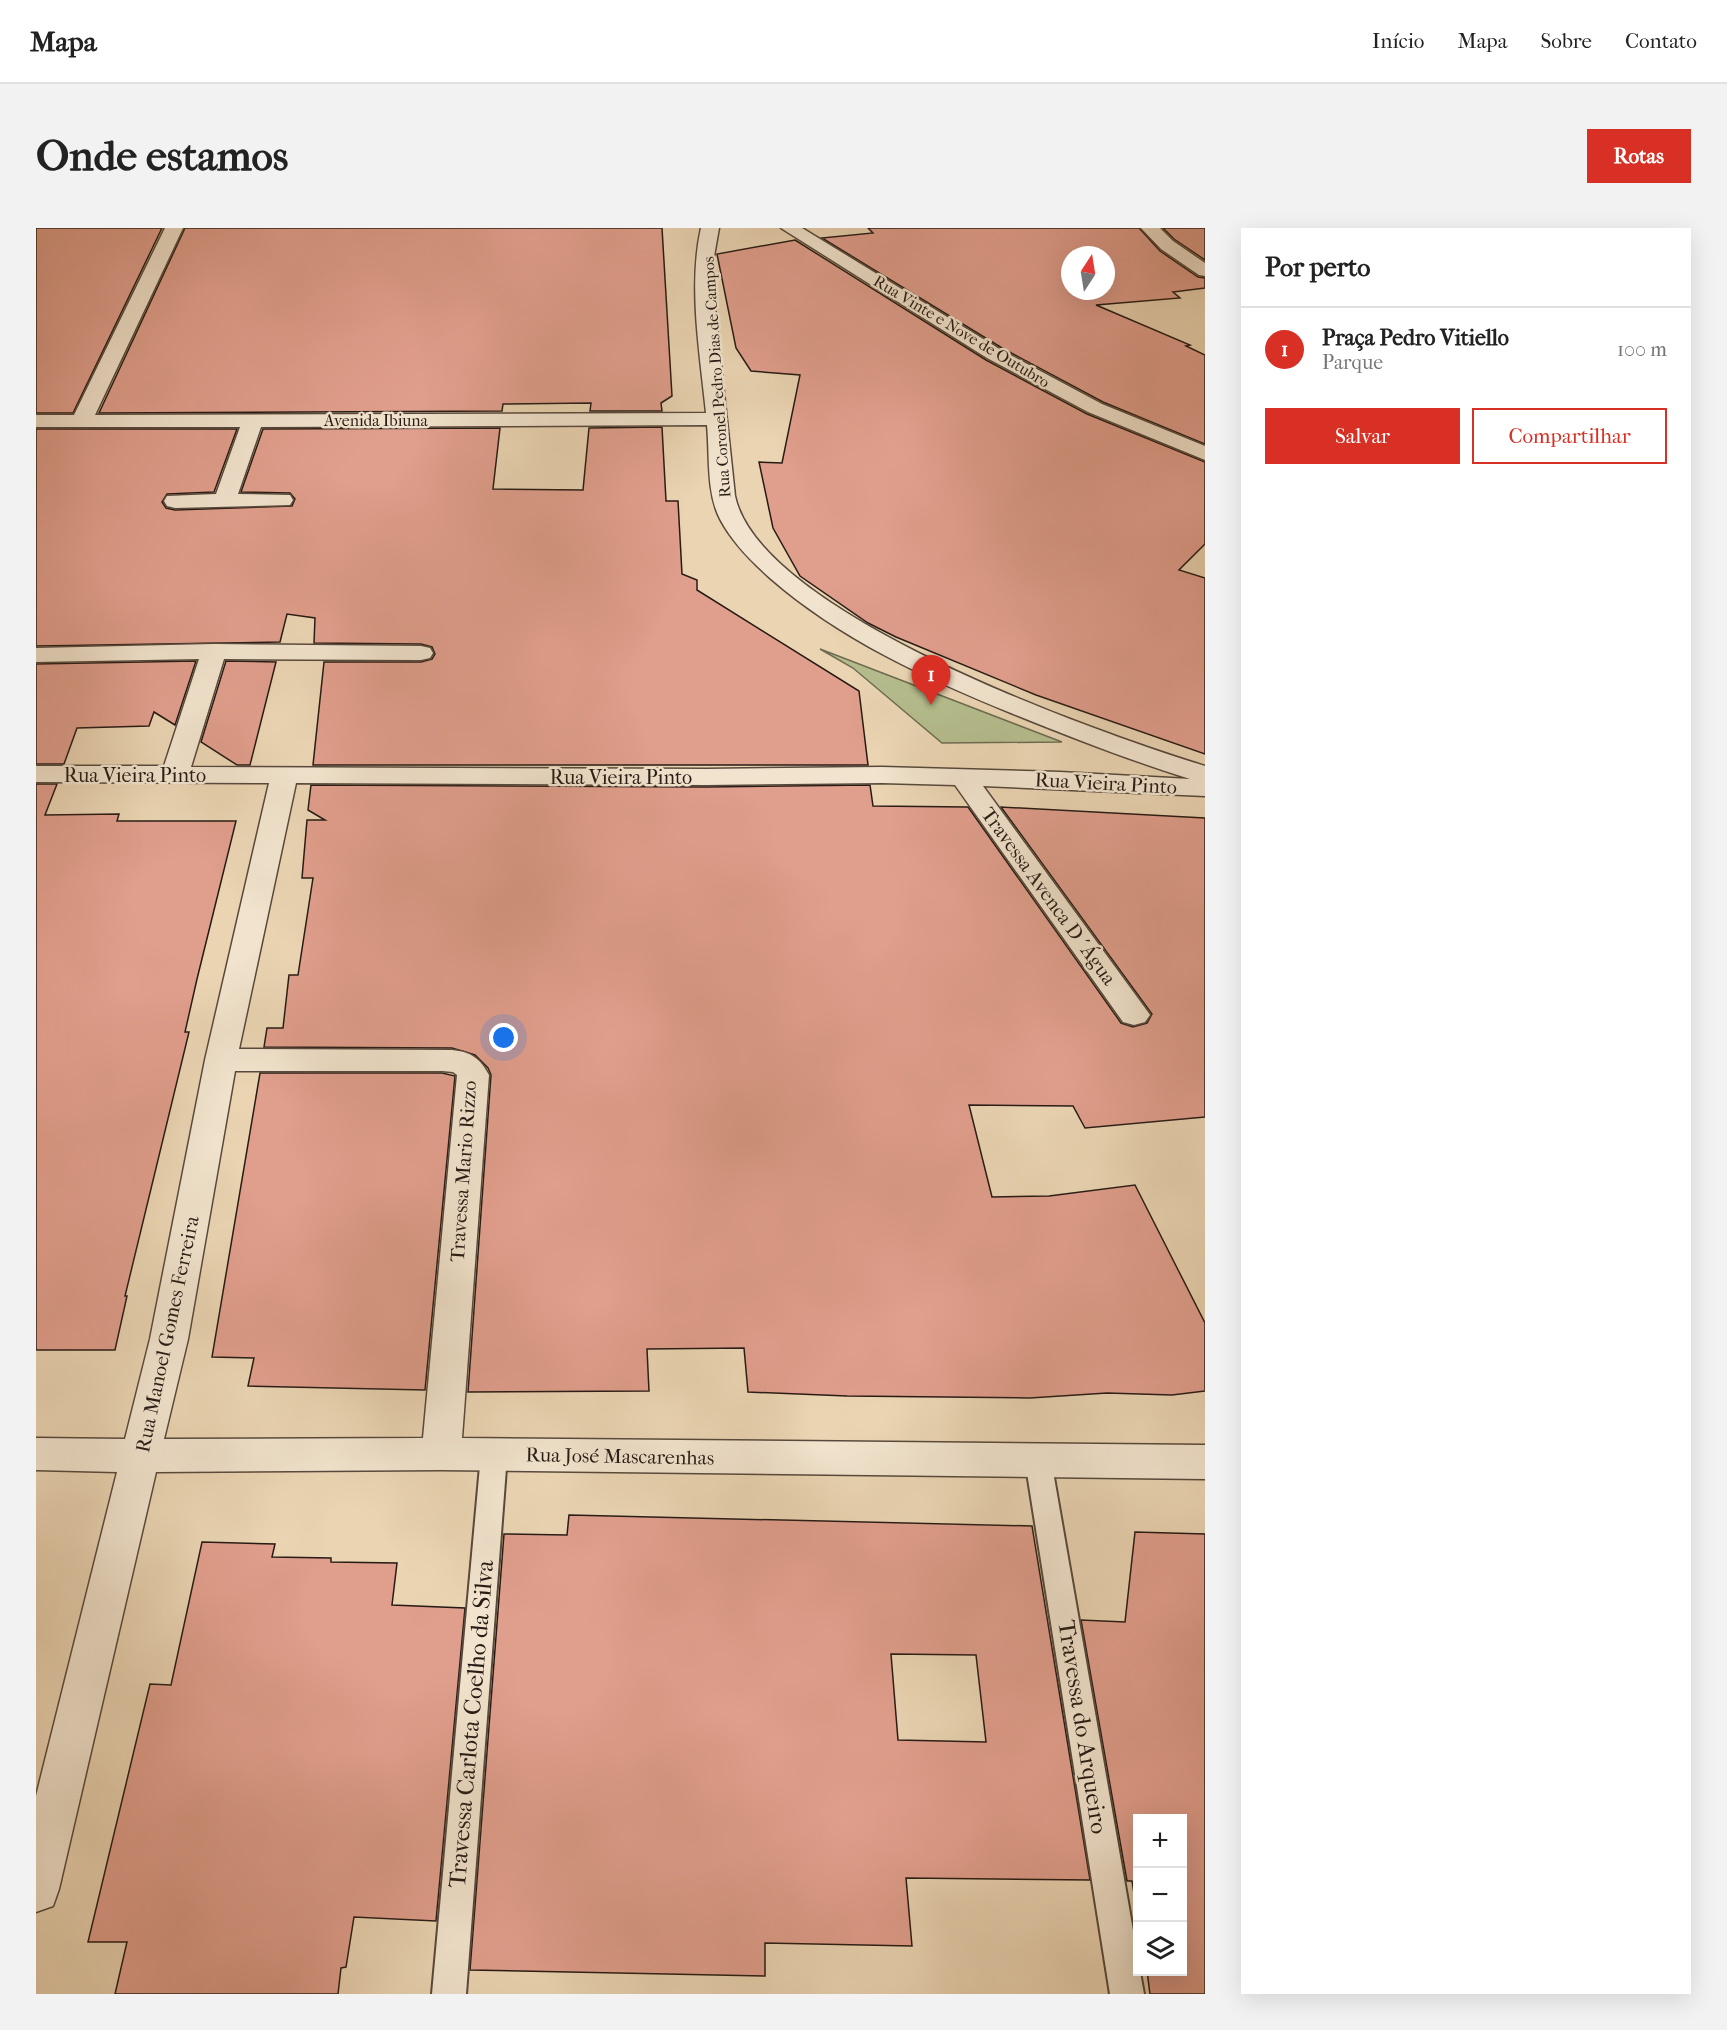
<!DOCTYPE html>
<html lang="pt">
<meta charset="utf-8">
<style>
body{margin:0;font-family:"IM FELL French Canon",serif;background:#f2f2f2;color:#222}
.controls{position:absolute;right:18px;bottom:18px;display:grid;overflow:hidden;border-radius:0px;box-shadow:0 6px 24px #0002}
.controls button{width:54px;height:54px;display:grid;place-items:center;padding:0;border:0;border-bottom:2px solid #e0e0e0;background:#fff;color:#222;font:30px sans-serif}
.compass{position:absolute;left:1025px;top:18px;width:54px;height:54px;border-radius:50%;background:#fff;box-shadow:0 6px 24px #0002;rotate:12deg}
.you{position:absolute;left:468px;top:810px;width:21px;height:21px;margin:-15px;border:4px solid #fff;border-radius:50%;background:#1a73e8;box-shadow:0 0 0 9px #1a73e833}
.badge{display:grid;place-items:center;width:39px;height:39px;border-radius:50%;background:#d93025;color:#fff;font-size:20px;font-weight:700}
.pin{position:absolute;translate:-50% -50px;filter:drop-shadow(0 2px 3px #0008)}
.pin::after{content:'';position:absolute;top:32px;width:21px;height:18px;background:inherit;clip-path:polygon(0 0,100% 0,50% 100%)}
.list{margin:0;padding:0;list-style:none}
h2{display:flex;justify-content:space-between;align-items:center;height:78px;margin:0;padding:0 24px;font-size:26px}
h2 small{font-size:20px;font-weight:400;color:#767676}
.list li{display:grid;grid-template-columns:39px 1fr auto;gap:18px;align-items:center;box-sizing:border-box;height:84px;padding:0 24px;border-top:2px solid #e0e0e0}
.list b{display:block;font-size:22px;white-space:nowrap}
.list p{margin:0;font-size:20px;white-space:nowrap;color:#767676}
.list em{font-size:20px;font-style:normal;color:#767676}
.actions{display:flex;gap:12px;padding:18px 24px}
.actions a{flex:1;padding:14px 0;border:2px solid #d93025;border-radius:0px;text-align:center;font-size:21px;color:#d93025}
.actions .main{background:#d93025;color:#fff}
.icon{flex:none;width:33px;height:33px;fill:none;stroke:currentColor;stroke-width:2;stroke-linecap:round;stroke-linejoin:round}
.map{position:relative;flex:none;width:1169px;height:1766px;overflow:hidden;border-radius:0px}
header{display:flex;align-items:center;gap:36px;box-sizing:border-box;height:84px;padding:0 30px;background:#fff;border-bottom:2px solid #e0e0e0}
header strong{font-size:28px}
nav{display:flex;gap:33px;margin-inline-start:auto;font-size:21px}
.intro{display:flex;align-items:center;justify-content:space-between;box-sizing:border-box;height:144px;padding:0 36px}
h1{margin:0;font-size:42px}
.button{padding:15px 27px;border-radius:0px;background:#d93025;color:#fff;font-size:21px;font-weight:700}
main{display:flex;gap:36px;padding:0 36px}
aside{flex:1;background:#fff;border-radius:0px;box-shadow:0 6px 24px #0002}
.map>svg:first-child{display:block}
.green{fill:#b5bd8d;stroke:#6e6c51;stroke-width:1.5}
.building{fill:#e09e8c;stroke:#271b15;stroke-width:1.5;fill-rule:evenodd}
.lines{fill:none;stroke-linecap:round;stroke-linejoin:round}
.lane-casing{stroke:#58493c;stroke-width:4}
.street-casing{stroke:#58493c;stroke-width:3}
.lane{fill:#f1e3cd;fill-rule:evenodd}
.street{fill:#f1e3cd;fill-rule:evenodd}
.labels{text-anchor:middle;stroke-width:5;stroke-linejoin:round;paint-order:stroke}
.far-street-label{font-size:16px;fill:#271b15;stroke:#f1e3cd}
.street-label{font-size:20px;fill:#271b15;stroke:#f1e3cd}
.near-street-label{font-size:24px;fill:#271b15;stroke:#f1e3cd}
</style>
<header>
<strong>Mapa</strong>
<nav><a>Início</a><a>Mapa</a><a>Sobre</a><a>Contato</a></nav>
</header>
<div class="intro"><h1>Onde estamos</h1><a class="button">Rotas</a></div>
<main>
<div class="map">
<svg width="1169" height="1766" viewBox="0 0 1169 1766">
<rect width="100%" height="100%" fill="#ead4b2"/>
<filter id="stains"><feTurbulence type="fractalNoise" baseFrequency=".00333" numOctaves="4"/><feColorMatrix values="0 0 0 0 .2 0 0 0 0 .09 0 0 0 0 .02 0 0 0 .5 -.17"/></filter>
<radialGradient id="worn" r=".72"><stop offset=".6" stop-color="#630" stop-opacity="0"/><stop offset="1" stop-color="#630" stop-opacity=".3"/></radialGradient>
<path class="green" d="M784,421L1026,514L906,515L817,440Z"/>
<g class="building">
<path d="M0,0H126L37,185H0Z"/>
<path d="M149,0H626L636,168L625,175L626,183H554L555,175L467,176L466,183L63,185Z"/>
<path d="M832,0H1103L1124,23L1162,49L1169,50V60L1137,64L1144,70L1060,77L1154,117L1150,118L1169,127V216L1067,174L966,120L786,10L837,5ZM1034,27H1070V63H1034Z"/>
<path d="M1127,0H1169V32L1138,11Z"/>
<path d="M759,12L950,132L1051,186L1169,234V316L1143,342L1169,350V526L1000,467L860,409L832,395L764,348L737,300L723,234L746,235L764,147L715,143L700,120L681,26Z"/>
<path d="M626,199L630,273H642L646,346L661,352V362L823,463L832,537H277L288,434H385L396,431L399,426L396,419L385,416L278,415L279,390L251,386L244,414L0,418V201H201L178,264L131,266L126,274L130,280L139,282L256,278L259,271L254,265L205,264L227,201L464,200L457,261L547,262L553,200Z"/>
<path d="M160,433L139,497L118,484L113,498L41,500L28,536H0V436Z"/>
<path d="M190,433L240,434L214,537H201L165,514Z"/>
<path d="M0,556H21L9,587L83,586L81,593H200L161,751L149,804H153L89,1068H91L79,1122H0Z"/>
<path d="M275,557L670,559L834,557L837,578L932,579L1085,795L1097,799L1111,795L1116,786L965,579L1169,590V889L1049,900L1037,878L933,877L956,969L1013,968L1099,957L1169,1095V1163L1136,1167L1071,1165L994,1170L811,1168L712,1164L708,1120L611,1121L613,1163L432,1164L455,847L452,840L439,827L416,820L228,819L231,800H247L253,747H262L277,650H266L271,592H289L272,582Z"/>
<path d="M224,845H406L419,848L389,1162L212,1158L218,1130L176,1129Z"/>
<path d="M533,1287L996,1298L1054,1652L870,1650L876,1718L729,1715V1748L434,1742L468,1306L531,1307ZM855,1426L940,1427L950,1514L862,1512Z"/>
<path d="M1099,1304L1169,1306V1766H1114L1111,1743H1146V1590H1101V1685L1096,1653H1091L1045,1392L1089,1394Z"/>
<path d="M166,1314L239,1316L236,1329L295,1330V1334L361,1335L356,1377L429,1380L400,1693L318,1689L310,1739L305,1740L302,1766H79L91,1714H52L114,1456L135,1457Z"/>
</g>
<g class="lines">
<defs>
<g id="lane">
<path d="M458,1216L467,1219L471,1227L430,1766H396L445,1227L449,1219Z"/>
<path d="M1002,1221L1011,1224L1015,1232L1102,1731V1744H1104L1108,1766H1074L989,1232L993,1224Z"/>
</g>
<g id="street">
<path d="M129,0H147L59,187L670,185C664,126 652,58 665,0H683L677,34L678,71L699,268C724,386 1062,505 1169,538V568L947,558L1109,780L1114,787L1109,794L1098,797L1087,794L919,557L846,555L670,557L260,555L203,821L416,822C435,824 444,830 453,847L426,1210L1169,1217V1251L405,1242L120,1244L23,1661L17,1678L0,1684V1568L81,1244L0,1242V1210L89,1211L114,1111L169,832L233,555L0,554V538H128L163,431L0,434V420L178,416L385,418L394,420L397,425L394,430L385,432L188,431L155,539L670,541L846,539L1024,544L1154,551C1093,532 1034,509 975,485C889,450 804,411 734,350C715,333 696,314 684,291C670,264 674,227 671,197L225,199L202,266L254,267L257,272L254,277L139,280L131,278L128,273L131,268L180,266L204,199H0V187H38ZM199,843H406L417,844L421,847L387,1210L128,1211L152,1111Z"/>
<path d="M745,0H766L965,122L1066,176L1169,218V232L1052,184L951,130Z"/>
<path d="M1105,0H1124L1137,13L1169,35V48L1163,47L1125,21Z"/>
</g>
</defs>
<use href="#lane" class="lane-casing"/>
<use href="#street" class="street-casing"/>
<use href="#lane" class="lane"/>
<use href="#street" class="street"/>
</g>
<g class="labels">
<g class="far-street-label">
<text transform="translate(926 103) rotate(31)" y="6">Rua Vinte e Nove de Outubro</text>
<text transform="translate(680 149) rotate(-94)" y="6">Rua Coronel Pedro Dias de Campos</text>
<text x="340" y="198">Avenida Ibiuna</text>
</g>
<g class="street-label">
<text x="99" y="554">Rua Vieira Pinto</text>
<text x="585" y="556">Rua Vieira Pinto</text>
<text transform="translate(1070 555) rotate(3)" y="7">Rua Vieira Pinto</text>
<text transform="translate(1013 668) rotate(54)" y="7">Travessa Avenca D´Água</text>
<text transform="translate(427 943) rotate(-86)" y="7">Travessa Mario Rizzo</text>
<text transform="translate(131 1106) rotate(-78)" y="7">Rua Manoel Gomes Ferreira</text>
<text transform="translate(584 1228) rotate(1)" y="7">Rua José Mascarenhas</text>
</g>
<g class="near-street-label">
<text transform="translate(435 1496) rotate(-85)" y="8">Travessa Carlota Coelho da Silva</text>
<text transform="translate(1047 1499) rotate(81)" y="8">Travessa do Arqueiro</text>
</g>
</g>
<rect width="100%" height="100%" filter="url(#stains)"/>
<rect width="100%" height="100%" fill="url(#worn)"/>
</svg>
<div class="controls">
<button>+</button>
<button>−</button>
<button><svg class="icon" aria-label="layers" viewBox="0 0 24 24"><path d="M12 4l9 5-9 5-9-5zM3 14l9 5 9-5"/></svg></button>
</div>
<svg class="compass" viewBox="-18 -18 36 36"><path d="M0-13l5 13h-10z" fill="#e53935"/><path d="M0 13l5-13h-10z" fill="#767676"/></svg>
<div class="you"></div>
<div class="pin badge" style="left:895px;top:477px">1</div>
</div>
<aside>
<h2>Por perto<small></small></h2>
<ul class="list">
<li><span class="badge">1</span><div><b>Praça Pedro Vitiello</b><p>Parque</p></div><em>100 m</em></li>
</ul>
<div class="actions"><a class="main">Salvar</a><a>Compartilhar</a></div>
</aside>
</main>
